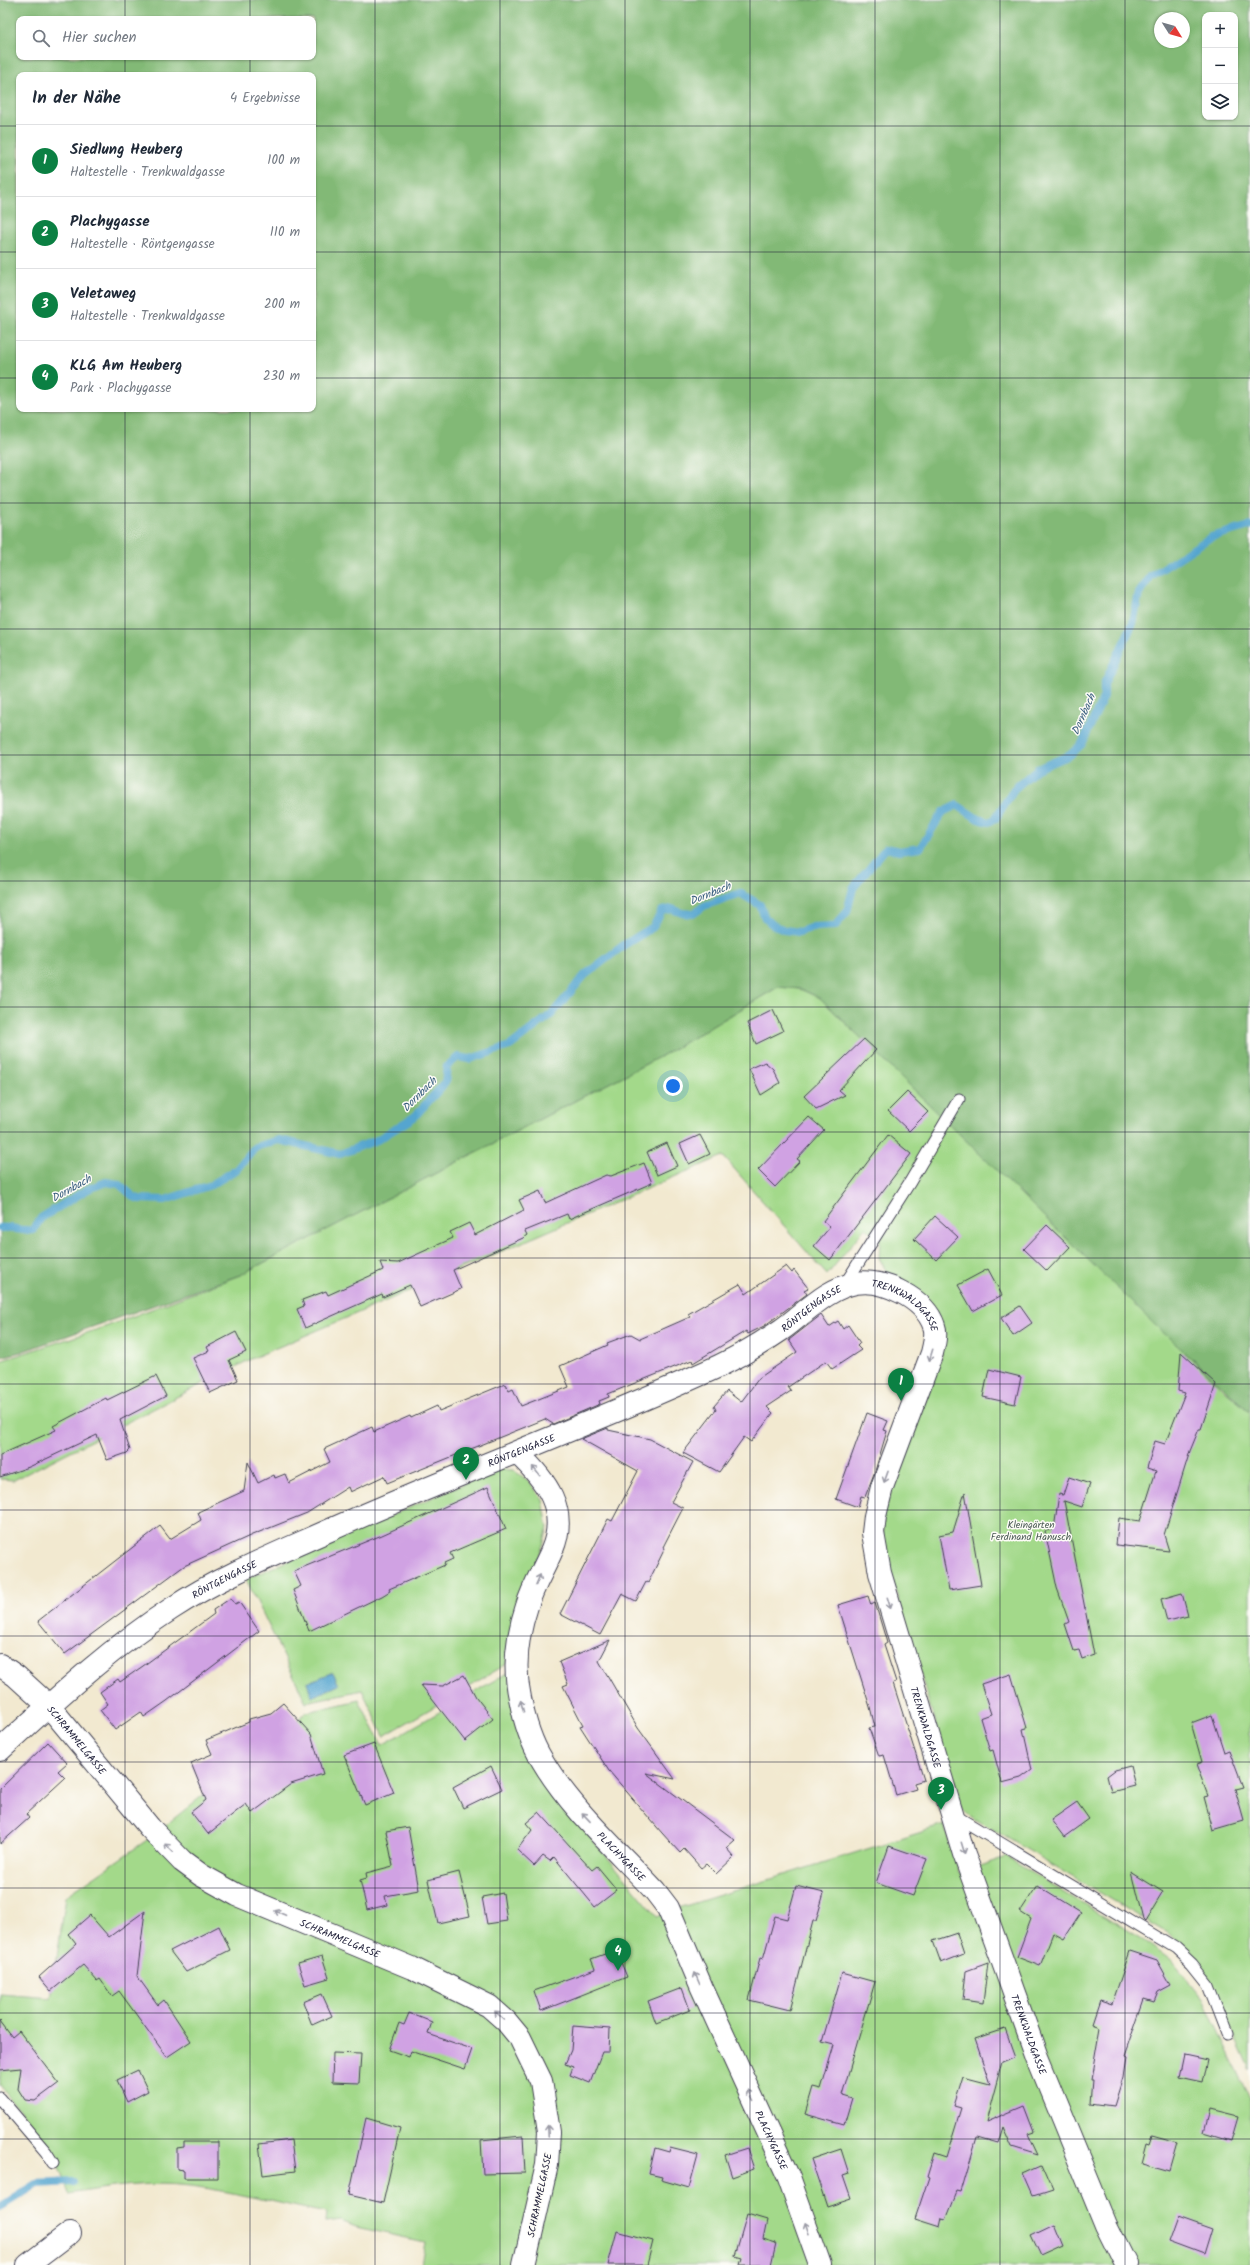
<!DOCTYPE html>
<html lang="de">
<meta charset="utf-8">
<style>
body{margin:0;font-family:Kalam,sans-serif;background:#f2f2f3;color:#1f2937}
.controls{position:absolute;right:12px;top:12px;display:grid;overflow:hidden;border-radius:8px;box-shadow:0 1px 3px #0004}
.controls button{width:36px;height:36px;display:grid;place-items:center;padding:0;border:0;border-bottom:1px solid #e0e1e3;background:#fff;color:#1f2937;font:20px sans-serif}
.compass{position:absolute;left:1154px;top:12px;width:36px;height:36px;border-radius:50%;background:#fff;box-shadow:0 1px 3px #0004;rotate:127deg}
.you{position:absolute;left:673px;top:1086px;width:14px;height:14px;margin:-10px;border:3px solid #fff;border-radius:50%;background:#1a73e8;box-shadow:0 0 0 6px #1a73e833}
.badge{display:grid;place-items:center;width:26px;height:26px;border-radius:50%;background:#0b8043;color:#fff;font-size:13px;font-weight:700}
.pin{position:absolute;translate:-50% -33px;filter:drop-shadow(0 1px 2px #0008)}
.pin::after{content:'';position:absolute;top:21px;width:14px;height:12px;background:inherit;clip-path:polygon(0 0,100% 0,50% 100%)}
.list{margin:0;padding:0;list-style:none}
h2{display:flex;justify-content:space-between;align-items:center;height:52px;margin:0;padding:0 16px;font-size:17px}
h2 small{font-size:13px;font-weight:400;color:#747a83}
.list li{display:grid;grid-template-columns:26px 1fr auto;gap:12px;align-items:center;box-sizing:border-box;height:72px;padding:0 16px;border-top:1px solid #e0e1e3}
.list b{display:block;font-size:15px;white-space:nowrap}
.list p{margin:0;font-size:13px;white-space:nowrap;color:#747a83}
.list em{font-size:13px;font-style:normal;color:#747a83}
.icon{flex:none;width:22px;height:22px;fill:none;stroke:currentColor;stroke-width:2;stroke-linecap:round;stroke-linejoin:round}
.map{position:relative;flex:none;width:1250px;height:2265px;overflow:hidden}
.search{position:absolute;background:#fff;box-shadow:0 1px 3px #0004;left:16px;top:16px;width:300px;height:44px;display:flex;align-items:center;gap:10px;box-sizing:border-box;padding:0 14px;border-radius:8px;color:#747a83;font-size:15px}
.panel{position:absolute;background:#fff;box-shadow:0 1px 3px #0004;left:16px;top:72px;width:300px;height:340px;border-radius:8px}
.map>svg:first-child{display:block}
.green{fill:#a3d98a;stroke:#627e62}
.forest{fill:#82b976;stroke:#526e58;fill-rule:evenodd}
.water{fill:#54a5cf;stroke:#3b6485}
.lines{fill:none;stroke-linecap:round;stroke-linejoin:round}
.stream{stroke:#54a5cf;stroke-width:8}
.building{fill:#d0a2e3}
.lane-casing{stroke:#414051;stroke-width:13}
.street-casing{stroke:#414051;stroke-width:24}
.lane{stroke:#fff;stroke-width:11}
.street{stroke:#fff;stroke-width:22}
.oneway{stroke:#9c9ca7}
.grid{fill:none;stroke:#22223b;stroke-width:1;stroke-opacity:0.55}
.labels{text-anchor:middle;stroke-width:3;stroke-linejoin:round;paint-order:stroke}
.street-label{font-size:10px;fill:#22223b;stroke:#fdfcf7}
.park-label{font-size:10px;fill:#495953;stroke:#fdfcf7}
.water-label{font-size:11px;font-style:italic;fill:#385d7e;stroke:#fdfcf7}
</style>
<div class="map">
<svg width="1250" height="2265" viewBox="0 0 1250 2265">
<rect width="100%" height="100%" fill="#fdfcf7"/>
<filter id="ink" filterUnits="userSpaceOnUse"><feTurbulence type="fractalNoise" baseFrequency=".025" numOctaves="2"/><feDisplacementMap in="SourceGraphic" scale="8" xChannelSelector="R" yChannelSelector="G"/><feConvolveMatrix kernelMatrix="1 2 1 2 8 2 1 2 1" color-interpolation-filters="sRGB"/></filter>
<filter id="wash" filterUnits="userSpaceOnUse"><feTurbulence type="fractalNoise" baseFrequency=".012" numOctaves="4" result="noise"/><feDisplacementMap in="SourceGraphic" scale="16" xChannelSelector="R" yChannelSelector="G"/><feGaussianBlur stdDeviation="0.9" result="paint"/><feColorMatrix in="noise" values="0 0 0 0 0 0 0 0 0 0 0 0 0 0 0 0 0 1.4 0 .05"/><feComposite in="paint" operator="in"/></filter>
<g filter="url(#wash)">
<rect width="100%" height="100%" fill="#f2e9d0"/>
<g class="green">
<path d="M778,987L800,989L820,998L1224,1390L1250,1412V2070L1207,1974L1186,1949L1168,1933L965,1813L959,1804L890,1572L883,1545V1514L942,1355L899,1283L888,1274L879,1258L880,1240L865,1228L827,1275L723,1156L253,1358L14,1480L0,1479V1361L105,1327L240,1275L667,1053Z"/>
<path d="M498,1469L513,1470L529,1481L543,1500L548,1528L507,1664L384,1736L362,1690L306,1702L246,1579Z"/>
<path d="M509,1672L523,1742L541,1779L657,1916L685,1906L944,1825L959,1873L1006,1857L1144,1941L1172,1961L1204,2000L1250,2100V2265H421L425,2242L356,2227L341,2221L325,2223L326,2213C281,2204 236,2192 191,2186C150,2181 109,2187 69,2194L53,2152L0,2086V1994L51,1998L66,1896L147,1840L307,1712L359,1700L382,1745Z"/>
</g>
<path class="forest" d="M0,0H1250V1412L1156,1326L820,998L800,989L778,987L667,1053L240,1275L21,1352L0,1357ZM1205,15H1235V117H1205ZM1160,18H1184V42H1160ZM19,19H313V57H19ZM19,75H313V409H19Z"/>
<path class="water" d="M333,1672L339,1685L312,1697L307,1683Z"/>
<g class="lines">
<g class="stream">
<path d="M0,1228C11,1226 22,1232 33,1230L41,1218L88,1189L106,1182L119,1184L134,1197L139,1199L165,1200L211,1185L236,1170L255,1147L279,1140L340,1154L377,1140L414,1117L445,1083L447,1066L458,1057L470,1059L510,1046L552,1014L585,975L624,945L653,927L662,911L672,909L682,913L693,914L704,906L740,893L760,905L765,918L773,925L784,930L799,932L813,927L835,926L847,912L853,888L886,848L899,851L920,848L943,812L957,805L978,819L989,822L995,819L1014,789L1037,769L1070,755L1082,744L1104,696V684L1133,623L1139,593L1151,576L1211,537L1250,526"/>
<path d="M0,2207L37,2184L74,2182"/>
</g>
</g>
<g id="blocks">
<g class="building">
<path d="M773,1010L783,1031L756,1044L747,1023Z"/>
<path d="M864,1039L876,1050L839,1090L845,1095L816,1109L804,1096Z"/>
<path d="M765,1062L773,1069L780,1083L761,1095L749,1069Z"/>
<path d="M907,1092L928,1112L909,1131L888,1111Z"/>
<path d="M809,1117L824,1130L797,1159L800,1161L775,1187L758,1170Z"/>
<path d="M700,1135L710,1154L689,1164L680,1144Z"/>
<path d="M888,1135L911,1154L830,1260L814,1246L830,1227L823,1221Z"/>
<path d="M667,1143L677,1166L657,1175L647,1152Z"/>
<path d="M644,1163L652,1183L569,1219L567,1214L525,1231L527,1235L523,1238L453,1270L461,1289L420,1307L410,1285L383,1297L382,1294L305,1328L297,1309L304,1306L302,1300L326,1291L328,1295L383,1270L380,1262L398,1263L453,1238L450,1232L469,1223L475,1235L524,1210L519,1200L540,1191L545,1203L606,1175L611,1176Z"/>
<path d="M935,1216L958,1237L936,1260L914,1239Z"/>
<path d="M1047,1225L1070,1247L1047,1271L1024,1249Z"/>
<path d="M786,1266L792,1273L794,1270L808,1288L804,1290L807,1294L764,1326L748,1334L746,1331L693,1363L692,1360L608,1394L609,1397L599,1401L600,1404L553,1424L545,1419L387,1483L384,1476L350,1492L348,1487L307,1513L252,1535L184,1566L65,1654L38,1621L160,1526L170,1539L201,1520L198,1512L244,1491L248,1462L258,1483L274,1475L275,1478L285,1474L289,1483L330,1462L324,1449L372,1427L374,1432L410,1416L411,1418L437,1406L439,1411L505,1384L509,1391L513,1389L521,1406L569,1387L560,1366L608,1345L607,1343L631,1334L640,1339L690,1317L688,1314L740,1284L746,1294Z"/>
<path d="M988,1269L1002,1295L973,1311L958,1285Z"/>
<path d="M1020,1306L1032,1323L1013,1336L1001,1318Z"/>
<path d="M821,1315L829,1327L838,1321L843,1329L848,1325L860,1343L857,1346L861,1350L832,1369L826,1361L788,1387L791,1391L767,1407L773,1413L751,1442L744,1437L719,1472L683,1453L716,1410L714,1406L727,1391L741,1402L759,1378L797,1352L789,1340Z"/>
<path d="M236,1332L246,1352L229,1360L238,1380L210,1393L193,1358L209,1351L207,1347Z"/>
<path d="M1181,1352L1216,1384L1201,1429H1199L1190,1451L1164,1535L1169,1551L1116,1545L1119,1518L1140,1521L1156,1471L1147,1468L1155,1441L1165,1444L1185,1393L1178,1391Z"/>
<path d="M989,1369L1021,1377L1015,1404L983,1397Z"/>
<path d="M156,1376L166,1396L120,1420L130,1450L127,1453L107,1460L97,1435L29,1467L0,1477V1455L56,1430L53,1426L106,1398L107,1400Z"/>
<path d="M867,1413L888,1421L884,1430L887,1431L875,1471L865,1497L861,1496L858,1507L836,1499Z"/>
<path d="M608,1428V1430L650,1439L693,1462L671,1502L683,1508L663,1547L665,1548L648,1583L646,1582L636,1601L622,1594L600,1635L560,1614L608,1519L612,1521L638,1471L581,1439Z"/>
<path d="M1069,1477L1090,1484L1082,1507L1064,1501L1094,1655L1082,1659L1079,1650L1074,1651L1065,1624L1069,1622L1057,1588L1045,1531L1054,1529L1059,1494L1063,1495Z"/>
<path d="M488,1487L506,1529L450,1553L453,1559L444,1563L445,1565L389,1589L390,1591L382,1596L309,1631L293,1590L301,1586L294,1571L382,1535Z"/>
<path d="M965,1492L981,1585L949,1590L939,1535L953,1532Z"/>
<path d="M1182,1593L1188,1616L1167,1621L1161,1599Z"/>
<path d="M868,1596L871,1605L875,1603L887,1643L884,1645L896,1682L893,1683L924,1780L914,1783L916,1789L896,1795L884,1755L879,1756L869,1728L875,1727L870,1707L838,1605Z"/>
<path d="M231,1598L235,1604L239,1602L259,1631L167,1701L144,1717L141,1712L115,1730L100,1710L108,1704L100,1692L118,1679L120,1682L143,1666L214,1614L213,1610Z"/>
<path d="M610,1640L599,1661L638,1728L675,1779L646,1773L735,1840L726,1848L734,1857L716,1874L706,1864L701,1868L684,1849L680,1853L662,1833L609,1771L580,1726L583,1725L563,1686L568,1684L559,1662Z"/>
<path d="M1011,1674L1027,1728L1023,1729L1032,1770L1021,1778L1002,1783L993,1750L990,1751L980,1718L991,1714L981,1684Z"/>
<path d="M464,1675L476,1697L493,1719L465,1741L421,1685L443,1686Z"/>
<path d="M283,1703L311,1734L323,1774L291,1784L252,1813L246,1804L208,1834L191,1812L206,1800L191,1763L212,1754L206,1740L249,1722V1719L271,1713Z"/>
<path d="M1212,1715L1224,1752L1229,1750L1243,1787L1235,1789L1244,1821L1213,1830L1204,1797L1208,1796L1196,1764L1202,1762L1191,1723Z"/>
<path d="M48,1742L67,1763L58,1771L65,1778L26,1814L29,1818L0,1844V1789Z"/>
<path d="M374,1744L394,1793L365,1805L344,1755Z"/>
<path d="M491,1766L502,1789L463,1808L453,1787Z"/>
<path d="M1130,1766L1135,1786L1111,1792L1107,1776L1115,1770Z"/>
<path d="M1077,1802L1089,1819L1064,1837L1051,1820Z"/>
<path d="M539,1812L592,1870L597,1866L617,1890L595,1907L554,1857L550,1861L543,1856L534,1866L517,1850L532,1830L526,1823Z"/>
<path d="M408,1827L419,1890L385,1896L387,1905L367,1910L360,1880L367,1878L366,1873L393,1866L386,1831Z"/>
<path d="M889,1846L927,1859L913,1896L876,1883Z"/>
<path d="M459,1872L470,1916L438,1923L428,1880Z"/>
<path d="M1131,1872L1163,1892L1145,1922L1143,1920Z"/>
<path d="M796,1886L824,1893L816,1921H813L790,2010L749,2000L760,1958L763,1959L775,1916L787,1919Z"/>
<path d="M1037,1886L1081,1913L1064,1939L1053,1933L1040,1966L1017,1957L1031,1919L1020,1912Z"/>
<path d="M503,1893L507,1921L487,1924L482,1897Z"/>
<path d="M145,1911L137,1976L158,2005L164,2000L191,2041L167,2057L119,1991L112,1996L100,1979L97,1981L83,1965L51,1991L39,1977L76,1944L68,1934L90,1915L109,1937Z"/>
<path d="M219,1926L230,1950L186,1972L170,1951Z"/>
<path d="M957,1933L964,1954L941,1963L933,1941Z"/>
<path d="M616,1950L627,1977L541,2011L534,1991L595,1969L591,1959Z"/>
<path d="M1130,1951L1157,1960L1171,1985L1158,1992L1154,2002L1144,1999L1124,2057L1126,2058L1123,2077L1114,2106L1091,2103L1093,2080H1091L1100,2027L1092,2024L1100,2000L1112,2004Z"/>
<path d="M322,1956L329,1978L305,1985L298,1963Z"/>
<path d="M988,1963L983,2003L963,2000L966,1971Z"/>
<path d="M842,1973L875,1982L842,2095L852,2098L844,2125L805,2114L813,2087L821,2089L834,2045L822,2042Z"/>
<path d="M682,1988L690,2010L656,2023L648,2001Z"/>
<path d="M322,1994L332,2016L312,2025L303,2002Z"/>
<path d="M409,2013L432,2022L428,2034L472,2049L465,2069L411,2051L409,2057L389,2050L399,2023L404,2025Z"/>
<path d="M0,2021L12,2037L19,2031L59,2083L35,2101L25,2100L18,2089L21,2068L0,2070Z"/>
<path d="M573,2026L610,2029L609,2052H602L590,2083L570,2075L573,2067L565,2064L571,2050Z"/>
<path d="M1005,2029L1015,2057L1002,2062L986,2122L1024,2106L1034,2132L1028,2134L1038,2155L1012,2147L1003,2127L998,2143L977,2137L961,2192L957,2191L946,2219L942,2218L940,2227L915,2219L929,2177L927,2176L934,2153L946,2157L961,2108L954,2106L963,2077L990,2084L975,2039Z"/>
<path d="M333,2053L361,2054L359,2083L332,2082Z"/>
<path d="M1184,2053L1207,2058L1202,2082L1179,2077Z"/>
<path d="M138,2070L148,2091L127,2102L117,2080Z"/>
<path d="M1210,2110L1238,2117L1231,2141L1204,2133Z"/>
<path d="M366,2118L400,2128L383,2203L349,2195Z"/>
<path d="M523,2136L525,2173L483,2174L481,2140Z"/>
<path d="M1153,2137L1178,2144L1170,2172L1142,2164L1147,2145L1150,2146Z"/>
<path d="M291,2140L295,2171L263,2175L259,2144Z"/>
<path d="M184,2142H218V2178H184V2170L177,2169V2148L184,2147Z"/>
<path d="M655,2148L669,2152L670,2148L698,2155L689,2188L661,2180L662,2177L649,2174Z"/>
<path d="M747,2148L754,2169L732,2177L725,2155Z"/>
<path d="M841,2149L849,2174L843,2176L851,2199L827,2207L811,2159Z"/>
<path d="M1042,2166L1053,2191L1034,2197L1024,2174Z"/>
<path d="M747,2214L767,2220L763,2239L776,2243L771,2265H740L742,2258L735,2256Z"/>
<path d="M1179,2216L1213,2228L1205,2254L1170,2241Z"/>
<path d="M1054,2224L1063,2246L1041,2256L1031,2235Z"/>
<path d="M617,2231L653,2241L647,2265H608Z"/>
</g>
</g>
</g>
<g filter="url(#ink)">
<use href="#blocks" fill-opacity="0" stroke="#414051" stroke-width="1"/>
<g class="lines">
<defs>
<g id="lane">
<path d="M845,1284L910,1182L959,1099"/>
<path d="M954,1815L1175,1948L1192,1964L1208,1984L1227,2033"/>
<path d="M0,2098L46,2152L53,2163"/>
</g>
<g id="street">
<path id="s1" d="M517,1453C546,1480 569,1510 552,1550C544,1569 533,1586 527,1606C517,1636 513,1667 520,1698C524,1719 531,1742 542,1760C570,1808 617,1850 655,1891L668,1908L702,1988L789,2178L820,2265"/>
<path id="s2" d="M0,1665L16,1676L49,1706L150,1828L182,1861L201,1875L237,1895L412,1968L489,2006L506,2021L520,2038L541,2081L549,2132L547,2165L524,2265"/>
<path id="s3" d="M0,1750C55,1700 108,1650 171,1609C221,1576 276,1554 330,1530C458,1473 591,1425 719,1366C740,1356 762,1343 781,1330C804,1314 827,1288 856,1283C883,1278 925,1299 934,1326C937,1334 934,1345 932,1353L882,1487L875,1516L873,1533L880,1573L964,1854L1037,2057L1106,2225L1126,2265"/>
<path d="M28,2265L70,2233"/>
</g>
</defs>
<use href="#lane" class="lane-casing"/>
<use href="#street" class="street-casing"/>
<use href="#lane" class="lane"/>
<use href="#street" class="street"/>
</g>
<defs><path id="oneway-shaft" d="M-6 0H5M1.5-3L5.5 0L1.5 3" fill="none" stroke-width="1.6" stroke-linecap="round" stroke-linejoin="round"/></defs>
<g class="oneway">
<use href="#oneway-shaft" transform="translate(931 1355) rotate(107)"/>
<use href="#oneway-shaft" transform="translate(536 1471) rotate(-129)"/>
<use href="#oneway-shaft" transform="translate(886 1477) rotate(110)"/>
<use href="#oneway-shaft" transform="translate(538 1580) rotate(-67)"/>
<use href="#oneway-shaft" transform="translate(889 1603) rotate(73)"/>
<use href="#oneway-shaft" transform="translate(522 1706) rotate(-105)"/>
<use href="#oneway-shaft" transform="translate(586 1817) rotate(-133)"/>
<use href="#oneway-shaft" transform="translate(169 1848) rotate(-136)"/>
<use href="#oneway-shaft" transform="translate(963 1848) rotate(73)"/>
<use href="#oneway-shaft" transform="translate(280 1913) rotate(-157)"/>
<use href="#oneway-shaft" transform="translate(697 1978) rotate(-113)"/>
<use href="#oneway-shaft" transform="translate(499 2015) rotate(-138)"/>
<use href="#oneway-shaft" transform="translate(751 2095) rotate(-115)"/>
<use href="#oneway-shaft" transform="translate(548 2131) rotate(-93)"/>
<use href="#oneway-shaft" transform="translate(807 2228) rotate(-109)"/>
</g>
</g>
<path class="grid" d="M125,0V19M250,0V19M375,0V2265M500,0V2265M625,0V2265M750,0V2265M875,0V2265M1000,0V2265M1125,0V2265M125,57V75M250,57V75M0,126H19M313,126H1250M0,252H19M313,252H1250M0,378H19M313,378H1250M125,409V2265M250,409V2265M0,503H1250M0,629H1250M0,755H1250M0,881H1250M0,1007H1250M0,1132H1250M0,1258H1250M0,1384H1250M0,1510H1250M0,1636H1250M0,1762H1250M0,1888H1250M0,2013H1250M0,2139H1250"/>
<g class="labels">
<g class="street-label">
<text dy="4" stroke="none"><textPath href="#s3" startOffset="931">RÖNTGENGASSE</textPath></text>
<text dy="4" stroke="none"><textPath href="#s3" startOffset="1041">TRENKWALDGASSE</textPath></text>
<text dy="4" stroke="none"><textPath href="#s3" startOffset="607">RÖNTGENGASSE</textPath></text>
<text dy="4" stroke="none"><textPath href="#s3" startOffset="283">RÖNTGENGASSE</textPath></text>
<text dy="4" stroke="none"><textPath href="#s3" startOffset="1497">TRENKWALDGASSE</textPath></text>
<text dy="4" stroke="none"><textPath href="#s2" startOffset="108">SCHRAMMELGASSE</textPath></text>
<text dy="4" stroke="none"><textPath href="#s1" startOffset="457">PLACHYGASSE</textPath></text>
<text dy="4" stroke="none"><textPath href="#s2" startOffset="445">SCHRAMMELGASSE</textPath></text>
<text dy="4" stroke="none"><textPath href="#s3" startOffset="1821">TRENKWALDGASSE</textPath></text>
<text dy="4" stroke="none"><textPath href="#s1" startOffset="781">PLACHYGASSE</textPath></text>
<text transform="translate(539 2195) rotate(-78)" y="4">SCHRAMMELGASSE</text>
</g>
<g class="park-label">
<text x="1031" y="1528">Kleingärten<tspan x="1031" dy="12">Ferdinand Hanusch</tspan></text>
</g>
<g class="water-label">
<text transform="translate(1083 714) rotate(-66)" y="4">Dornbach</text>
<text transform="translate(710 893) rotate(-22)" y="4">Dornbach</text>
<text transform="translate(419 1094) rotate(-45)" y="4">Dornbach</text>
<text transform="translate(71 1188) rotate(-29)" y="4">Dornbach</text>
</g>
</g>
</svg>
<div class="controls">
<button>+</button>
<button>−</button>
<button><svg class="icon" aria-label="layers" viewBox="0 0 24 24"><path d="M12 4l9 5-9 5-9-5zM3 14l9 5 9-5"/></svg></button>
</div>
<svg class="compass" viewBox="-18 -18 36 36"><path d="M0-13l5 13h-10z" fill="#e53935"/><path d="M0 13l5-13h-10z" fill="#747a83"/></svg>
<div class="you"></div>
<div class="pin badge" style="left:901px;top:1401px">1</div>
<div class="pin badge" style="left:466px;top:1480px">2</div>
<div class="pin badge" style="left:941px;top:1810px">3</div>
<div class="pin badge" style="left:618px;top:1971px">4</div>
<div class="search"><svg class="icon" aria-label="search" viewBox="0 0 24 24"><circle cx="10" cy="10" r="6"/><path d="M15 15l6 6"/></svg>Hier suchen</div>
<section class="panel">
<h2>In der Nähe<small>4 Ergebnisse</small></h2>
<ul class="list">
<li><span class="badge">1</span><div><b>Siedlung Heuberg</b><p>Haltestelle · Trenkwaldgasse</p></div><em>100 m</em></li>
<li><span class="badge">2</span><div><b>Plachygasse</b><p>Haltestelle · Röntgengasse</p></div><em>110 m</em></li>
<li><span class="badge">3</span><div><b>Veletaweg</b><p>Haltestelle · Trenkwaldgasse</p></div><em>200 m</em></li>
<li><span class="badge">4</span><div><b>KLG Am Heuberg</b><p>Park · Plachygasse</p></div><em>230 m</em></li>
</ul>
</section>
</div>
